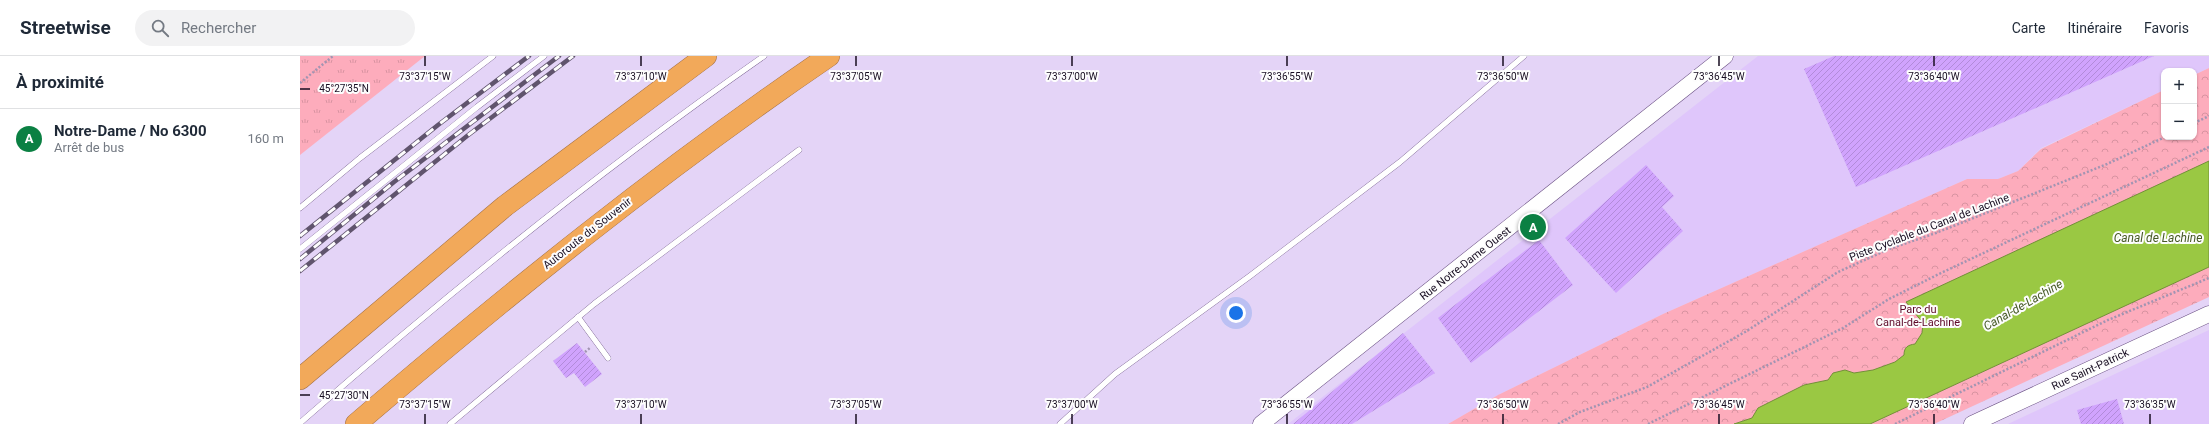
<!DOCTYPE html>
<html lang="fr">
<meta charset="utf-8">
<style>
body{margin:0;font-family:Roboto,sans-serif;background:#f2f2f3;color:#1f2937}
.controls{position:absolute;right:12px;top:12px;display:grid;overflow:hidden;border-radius:8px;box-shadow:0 1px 3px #0004}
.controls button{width:36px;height:36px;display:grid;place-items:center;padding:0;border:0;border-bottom:1px solid #e0e1e3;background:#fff;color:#1f2937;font:20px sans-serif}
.you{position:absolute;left:936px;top:257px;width:14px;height:14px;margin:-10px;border:3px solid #fff;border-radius:50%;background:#1a73e8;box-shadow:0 0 0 6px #1a73e833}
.badge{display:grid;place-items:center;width:26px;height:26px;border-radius:50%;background:#0b8043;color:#fff;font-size:13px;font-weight:700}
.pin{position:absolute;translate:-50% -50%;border:2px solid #fff;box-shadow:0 1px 4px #0006}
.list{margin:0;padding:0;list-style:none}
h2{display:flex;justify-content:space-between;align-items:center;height:52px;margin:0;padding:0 16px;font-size:17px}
h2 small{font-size:13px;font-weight:400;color:#747a83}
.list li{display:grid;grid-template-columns:26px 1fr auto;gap:12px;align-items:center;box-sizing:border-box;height:60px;padding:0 16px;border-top:1px solid #e0e1e3}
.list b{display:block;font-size:15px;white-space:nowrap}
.list p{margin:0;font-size:13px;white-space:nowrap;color:#747a83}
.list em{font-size:13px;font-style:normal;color:#747a83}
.icon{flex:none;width:22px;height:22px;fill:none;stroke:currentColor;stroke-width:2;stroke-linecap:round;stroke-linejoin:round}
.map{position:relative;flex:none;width:1909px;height:368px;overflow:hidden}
header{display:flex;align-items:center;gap:24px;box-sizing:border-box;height:56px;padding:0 20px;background:#fff;border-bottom:1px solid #e0e1e3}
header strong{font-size:19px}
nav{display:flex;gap:22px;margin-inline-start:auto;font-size:14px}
.search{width:280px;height:36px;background:#f2f2f3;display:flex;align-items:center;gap:10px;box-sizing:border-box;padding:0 14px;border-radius:22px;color:#747a83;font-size:15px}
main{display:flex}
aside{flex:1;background:#fff}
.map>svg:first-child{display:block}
.built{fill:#dfc6fb}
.grass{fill:url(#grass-tufts)}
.park{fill:url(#park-crowns)}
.water{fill:#9ac843;stroke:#739039}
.building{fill:url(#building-hatch)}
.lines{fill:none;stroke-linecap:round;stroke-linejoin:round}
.lane-casing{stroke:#694f82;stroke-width:6}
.secondary-casing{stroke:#694f82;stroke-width:17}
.highway-casing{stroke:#a57246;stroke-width:22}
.path{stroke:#a294b2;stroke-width:2.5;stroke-dasharray:2 2;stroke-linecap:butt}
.lane{stroke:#fff;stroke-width:5.5}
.secondary{stroke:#fff;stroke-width:16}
.highway{stroke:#f2a95a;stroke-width:21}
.rail-casing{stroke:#60546d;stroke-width:4.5}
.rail{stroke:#fdfdfd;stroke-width:3;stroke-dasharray:9;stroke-linecap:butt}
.ticks{fill:none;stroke:#170d21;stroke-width:1.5}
.labels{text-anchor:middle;stroke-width:4;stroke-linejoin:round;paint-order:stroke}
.street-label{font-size:11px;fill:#170d21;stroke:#fdfdfd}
.park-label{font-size:11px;fill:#5f0929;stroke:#fdfdfd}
.water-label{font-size:12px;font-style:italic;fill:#465926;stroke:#fdfdfd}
.ticks-label{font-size:10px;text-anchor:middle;fill:#170d21;stroke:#fdfdfd;stroke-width:4;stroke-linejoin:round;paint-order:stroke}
</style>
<header>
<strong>Streetwise</strong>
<div class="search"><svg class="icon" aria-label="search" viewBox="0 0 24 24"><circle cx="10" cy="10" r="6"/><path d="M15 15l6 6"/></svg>Rechercher</div>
<nav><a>Carte</a><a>Itinéraire</a><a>Favoris</a></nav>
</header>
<main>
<aside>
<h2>À proximité<small></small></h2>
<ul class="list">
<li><span class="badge">A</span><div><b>Notre-Dame / No 6300</b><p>Arrêt de bus</p></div><em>160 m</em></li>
</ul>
</aside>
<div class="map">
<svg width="1909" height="368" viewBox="0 0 1909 368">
<defs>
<pattern id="grass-tufts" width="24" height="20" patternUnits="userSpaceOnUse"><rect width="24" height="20" fill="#fdacbc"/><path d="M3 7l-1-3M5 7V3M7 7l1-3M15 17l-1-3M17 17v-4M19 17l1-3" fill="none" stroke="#d893a1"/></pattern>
<pattern id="park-crowns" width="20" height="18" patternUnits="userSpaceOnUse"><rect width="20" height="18" fill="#fdacbc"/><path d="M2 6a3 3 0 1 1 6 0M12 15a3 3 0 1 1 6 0" fill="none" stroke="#d893a1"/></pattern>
<pattern id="building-hatch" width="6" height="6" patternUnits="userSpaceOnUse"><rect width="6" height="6" fill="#d0a3fd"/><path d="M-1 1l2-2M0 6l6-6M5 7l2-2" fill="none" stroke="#b28bd9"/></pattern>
</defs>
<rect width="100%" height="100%" fill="#e4d4f7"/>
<g class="built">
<path d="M1458,0H1909V12L1894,19V15H1864V34L1741,92L1718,115L1698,123H1667L1363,258L1198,339L1148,368H988Z"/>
<path d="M1909,274V368H1708Z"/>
</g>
<path class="grass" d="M0,0H125L0,99Z"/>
<path class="park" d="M1909,12V241L1634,368H1148L1198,339L1363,258L1667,123H1698L1718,115L1741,93L1864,34V81H1894V19Z"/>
<path class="water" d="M1909,105V211L1570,368H1434L1452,362L1458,352L1504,329L1528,324L1533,317L1545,314L1554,317L1573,314L1595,306L1604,299C1604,291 1608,289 1615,288L1622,277L1623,267L1606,246Z"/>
<g class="building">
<path d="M1534,0H1854L1556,131L1504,13Z"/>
<path d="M1346,109L1374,140L1362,151L1383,175L1316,237L1265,182Z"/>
<path d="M1239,184L1273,229L1171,307L1138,262Z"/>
<path d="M1103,277L1135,317L1052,368H993Z"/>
<path d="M277,287L302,318L285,331L274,317L266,322L253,305Z"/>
<path d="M1817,343L1824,368H1781L1777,354Z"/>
</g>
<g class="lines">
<defs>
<g id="lane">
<path d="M0,152L60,102L193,0"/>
<path d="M0,193L177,51L244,0"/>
<path d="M278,261L308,302"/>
<path d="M0,367C148,237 302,113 464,0"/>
<path d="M150,368L294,248L499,94"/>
<path d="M760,368L815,318L950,220L1100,106L1224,0"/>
</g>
<g id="secondary">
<path d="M961,368L1425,0"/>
<path d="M1672,368L1909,258"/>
</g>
<g id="highway">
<path d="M0,323L205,150L406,0"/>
<path d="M56,368C208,238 363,113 529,0"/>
</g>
</defs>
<use href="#lane" class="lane-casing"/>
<use href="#secondary" class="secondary-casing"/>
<use href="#highway" class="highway-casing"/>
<g class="path">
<path d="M0,27L33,0"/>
<path d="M1894,67L1909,60"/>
<path d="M285,296L291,291"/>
<path d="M1258,368L1280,356L1347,331L1445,276L1538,216L1589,193L1636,177L1807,108L1865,81"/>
<path d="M1348,368L1543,272L1589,243L1641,217L1909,91"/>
<path d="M1595,368L1808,264L1909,222"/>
</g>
<use href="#lane" class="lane"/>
<use href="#secondary" class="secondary"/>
<use href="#highway" class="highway"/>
<defs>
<g id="rail">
<path d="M0,180L138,69L229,0"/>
<path d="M0,203L94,126L259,0"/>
<path d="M0,215L167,80L273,0"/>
</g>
</defs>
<use href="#rail" class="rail-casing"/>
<use href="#rail" class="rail"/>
</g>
<path class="ticks" d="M125,0V10M341,0V10M556,0V10M772,0V10M987,0V10M1203,0V10M1419,0V10M1634,0V10M0,33H10M0,339H10M125,358V368M341,358V368M556,358V368M772,358V368M987,358V368M1203,358V368M1419,358V368M1634,358V368M1850,358V368"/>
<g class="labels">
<g class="street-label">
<text transform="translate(1629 171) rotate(-21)" y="4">Piste Cyclable du Canal de Lachine</text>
<text transform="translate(287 177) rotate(-38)" y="4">Autoroute du Souvenir</text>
<text transform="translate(1165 207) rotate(-38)" y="4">Rue Notre-Dame Ouest</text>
<text transform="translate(1790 313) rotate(-25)" y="4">Rue Saint-Patrick</text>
</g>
<g class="park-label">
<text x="1618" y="257">Parc du<tspan x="1618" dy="13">Canal-de-Lachine</tspan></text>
</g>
<g class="water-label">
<text x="1858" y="186">Canal de Lachine</text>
<text transform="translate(1723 249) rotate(-30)" y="4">Canal-de-Lachine</text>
</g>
</g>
<g class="ticks-label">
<text x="125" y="24">73°37'15"W</text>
<text x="341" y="24">73°37'10"W</text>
<text x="556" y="24">73°37'05"W</text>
<text x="772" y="24">73°37'00"W</text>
<text x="987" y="24">73°36'55"W</text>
<text x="1203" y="24">73°36'50"W</text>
<text x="1419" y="24">73°36'45"W</text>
<text x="1634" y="24">73°36'40"W</text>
<text x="44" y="36">45°27'35"N</text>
<text x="44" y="343">45°27'30"N</text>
<text x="125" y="352">73°37'15"W</text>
<text x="341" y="352">73°37'10"W</text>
<text x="556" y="352">73°37'05"W</text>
<text x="772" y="352">73°37'00"W</text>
<text x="987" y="352">73°36'55"W</text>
<text x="1203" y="352">73°36'50"W</text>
<text x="1419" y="352">73°36'45"W</text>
<text x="1634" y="352">73°36'40"W</text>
<text x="1850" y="352">73°36'35"W</text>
</g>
</svg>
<div class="controls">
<button>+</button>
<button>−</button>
</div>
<div class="you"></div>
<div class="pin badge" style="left:1233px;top:171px">A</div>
</div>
</main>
